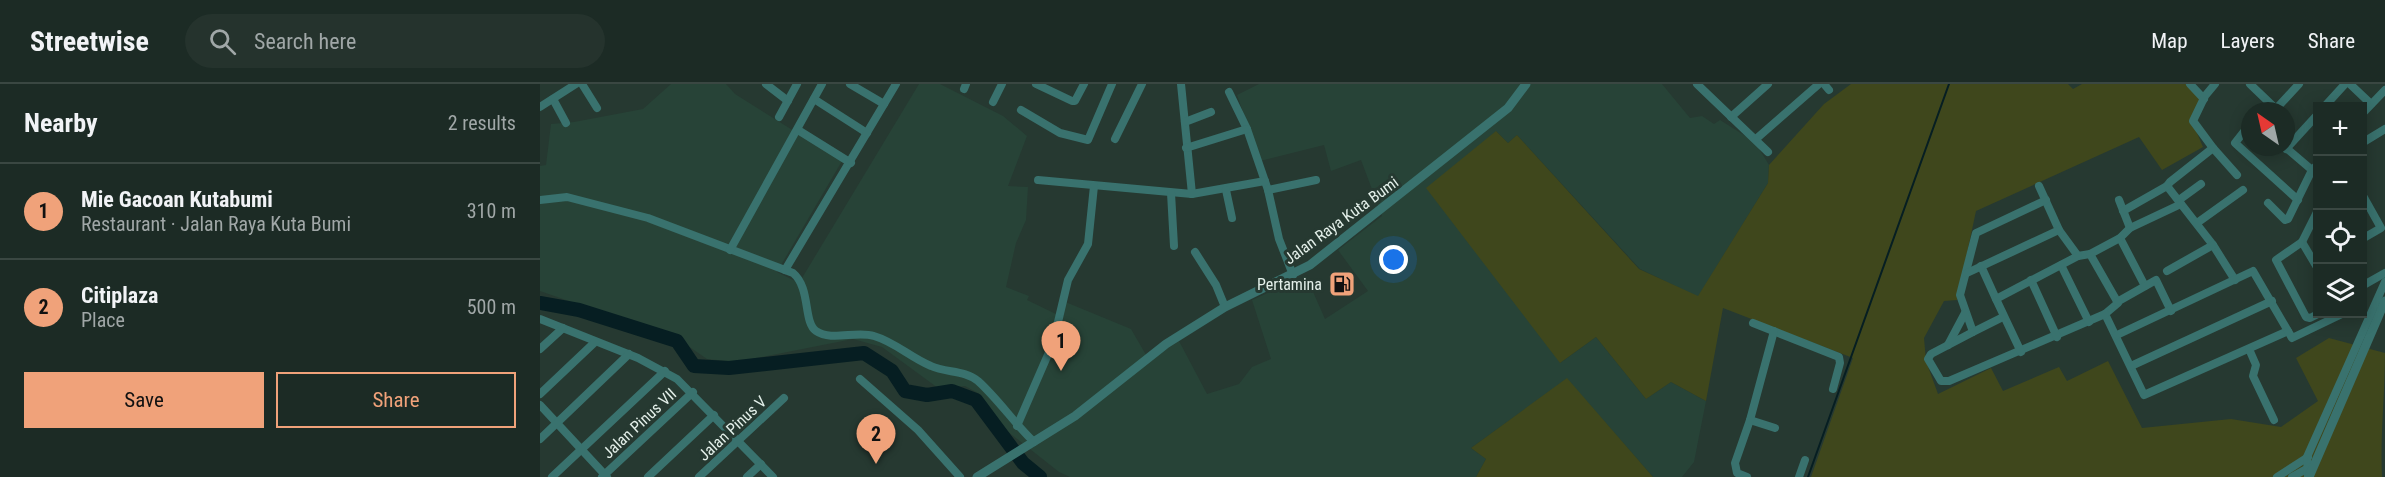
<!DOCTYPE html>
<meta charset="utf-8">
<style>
body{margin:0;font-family:"Roboto Condensed",sans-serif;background:#25332d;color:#f1f3f6}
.controls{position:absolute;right:18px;top:18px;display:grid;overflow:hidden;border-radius:0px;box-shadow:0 3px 15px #0003}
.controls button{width:54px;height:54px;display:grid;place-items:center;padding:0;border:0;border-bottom:2px solid #3a4742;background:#1c2b25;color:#f1f3f6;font:30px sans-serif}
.compass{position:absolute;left:1701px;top:18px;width:54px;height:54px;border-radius:50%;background:#1c2b25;box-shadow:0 3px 15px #0003;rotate:326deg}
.you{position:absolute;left:854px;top:176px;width:21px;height:21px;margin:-15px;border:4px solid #fff;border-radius:50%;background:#1a73e8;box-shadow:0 0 0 9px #1a73e833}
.badge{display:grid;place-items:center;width:39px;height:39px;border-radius:50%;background:#f0a27a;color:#111;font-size:20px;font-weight:700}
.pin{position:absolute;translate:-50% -50px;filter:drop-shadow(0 2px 3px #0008)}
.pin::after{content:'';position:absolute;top:32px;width:21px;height:18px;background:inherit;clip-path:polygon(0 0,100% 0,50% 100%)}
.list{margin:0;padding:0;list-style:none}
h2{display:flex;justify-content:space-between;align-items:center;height:78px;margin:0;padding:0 24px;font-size:26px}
h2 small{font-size:20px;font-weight:400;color:#a0a7a7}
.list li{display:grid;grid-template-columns:39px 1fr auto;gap:18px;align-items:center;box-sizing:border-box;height:96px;padding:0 24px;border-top:2px solid #3a4742}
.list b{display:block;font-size:22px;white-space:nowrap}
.list p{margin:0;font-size:20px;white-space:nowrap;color:#a0a7a7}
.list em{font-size:20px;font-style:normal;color:#a0a7a7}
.actions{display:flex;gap:12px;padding:18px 24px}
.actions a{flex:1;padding:14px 0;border:2px solid #f0a27a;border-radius:0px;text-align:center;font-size:21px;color:#f0a27a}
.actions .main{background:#f0a27a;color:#111}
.icon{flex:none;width:33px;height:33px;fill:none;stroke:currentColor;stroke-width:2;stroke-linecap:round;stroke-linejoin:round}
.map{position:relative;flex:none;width:1845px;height:393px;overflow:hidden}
header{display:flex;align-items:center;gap:36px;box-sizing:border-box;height:84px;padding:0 30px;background:#1c2b25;border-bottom:2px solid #3a4742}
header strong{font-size:28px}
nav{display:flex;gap:33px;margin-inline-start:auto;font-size:21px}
.search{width:420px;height:54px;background:#25332d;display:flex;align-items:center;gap:15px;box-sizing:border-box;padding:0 21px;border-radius:33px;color:#a0a7a7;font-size:22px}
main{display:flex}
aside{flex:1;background:#1c2b25}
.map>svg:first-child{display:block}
.built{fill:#274337}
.green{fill:#3f471c}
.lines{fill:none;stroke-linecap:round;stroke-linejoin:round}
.stream{stroke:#061e22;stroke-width:2}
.river{stroke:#061e22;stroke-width:14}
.minor{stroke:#39726e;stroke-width:8}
.tertiary{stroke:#39726e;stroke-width:9}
.labels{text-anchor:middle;stroke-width:6;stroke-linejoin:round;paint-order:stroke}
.street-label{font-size:16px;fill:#e4f0ea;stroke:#263931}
.poi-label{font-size:16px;fill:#e4f0ea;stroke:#263931;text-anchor:end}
</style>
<header>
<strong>Streetwise</strong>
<div class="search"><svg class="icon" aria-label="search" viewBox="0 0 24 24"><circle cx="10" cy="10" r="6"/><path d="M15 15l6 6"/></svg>Search here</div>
<nav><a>Map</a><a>Layers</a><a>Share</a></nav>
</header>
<main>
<aside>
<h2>Nearby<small>2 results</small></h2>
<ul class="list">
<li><span class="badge">1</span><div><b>Mie Gacoan Kutabumi</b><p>Restaurant · Jalan Raya Kuta Bumi</p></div><em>310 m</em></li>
<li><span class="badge">2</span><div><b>Citiplaza</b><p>Place</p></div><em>500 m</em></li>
</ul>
<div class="actions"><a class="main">Save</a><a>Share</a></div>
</aside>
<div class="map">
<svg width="1845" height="393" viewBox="0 0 1845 393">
<rect width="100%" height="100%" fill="#263931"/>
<path class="built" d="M131,0H186L195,10L302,77L237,188L259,199L379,0H400L463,32L487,52L468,102L488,103L486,136L476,159L466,203L489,212L487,216L518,231L523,217L591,245L609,276L639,257L667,310L699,300L712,283L731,275L712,216L766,192L785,235L828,207L798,166L842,132L821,76L791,87L784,61L720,77L697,11L719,0H1122L1150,34L1162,32L1174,40L1180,36L1215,58L1229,81L1228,99L1158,213L1100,185L977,51L968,59L956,47L1020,279L1056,253L1106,315L1131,298L1166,317L1154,378L1142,393H1113L1027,295L931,364L946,375L936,393H530L519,388L467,347L440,310L425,302L398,304L342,263L313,255L196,278L167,275L138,255L0,207V82L6,81L11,40L34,38L103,25Z"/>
<g class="green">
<path d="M1311,0H1528L1533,5L1542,0H1647L1663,18L1651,35L1663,63L1622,86L1599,53L1436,127L1417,216L1404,217L1384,254L1386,277L1398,310L1451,284L1463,307L1519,283L1527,297L1568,277L1602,344L1691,335L1741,343L1778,317L1756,274L1789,254L1845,269C1845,311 1840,351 1842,393H1271L1313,274L1183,224L1166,317L1131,298L1106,315L1056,253L1020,279L886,104L956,47L968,59L977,51L1099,185L1158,212L1228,99L1229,81L1284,20Z"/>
<path d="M1027,294L1113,393H936L946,375L931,364Z"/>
</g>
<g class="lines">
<path class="stream" d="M1268,393L1409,0"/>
<path class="river" d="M0,219L39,226L137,257L154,282L189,284L324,269L352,287L365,307L387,311L412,307L436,316L483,379L500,393"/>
<g class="minor">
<path d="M42,0L57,24"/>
<path d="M226,0L248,17"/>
<path d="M310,0L344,20"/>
<path d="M496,0L532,17H535L544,0"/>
<path d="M641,0L652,110"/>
<path d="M1157,0L1228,68"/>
<path d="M1284,0L1289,6"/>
<path d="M1650,0L1664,15"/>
<path d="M1675,0L1665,12L1653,37L1673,64L1630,98L1627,102L1673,161L1695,196"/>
<path d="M1710,0L1736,25"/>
<path d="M1810,0L1831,20"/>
<path d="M424,5L426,0"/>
<path d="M689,8L707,45L728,106L739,155L753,191"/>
<path d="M13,15L26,39"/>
<path d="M274,15L327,49"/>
<path d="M453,18L462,0"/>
<path d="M1785,22L1805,0"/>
<path d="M0,23L36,0"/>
<path d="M481,26L520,49L548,56L572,0"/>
<path d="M1734,27L1759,0"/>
<path d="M1822,30L1845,6"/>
<path d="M239,33L257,0"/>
<path d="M1191,33L1228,0"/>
<path d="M645,38L671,28"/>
<path d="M1710,40L1695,59L1758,116"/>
<path d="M258,46L311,79"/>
<path d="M575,55L602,0"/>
<path d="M1216,55L1279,0"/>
<path d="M1822,59L1845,45"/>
<path d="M1745,63L1772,86"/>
<path d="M646,64L707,45"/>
<path d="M1673,64L1697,91"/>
<path d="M1746,65L1778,30"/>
<path d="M498,96L652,110L725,97"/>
<path d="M1499,102L1519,146L1538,172L1550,170L1578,219L1565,230L1604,311L1748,247"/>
<path d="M686,106L692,134"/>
<path d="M728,106L776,96"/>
<path d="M631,109L634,162"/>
<path d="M1822,110L1841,144L1822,155"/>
<path d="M0,116L27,113L108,134L253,189C271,204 263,238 276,247C292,258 316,246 334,252C355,258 371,274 391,282C406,289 425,286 438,297C459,316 474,339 494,358"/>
<path d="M1506,116L1436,149L1420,211L1433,248L1391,270L1388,275L1401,297H1409L1565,230"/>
<path d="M1579,116L1590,144"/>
<path d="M1639,116L1661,100"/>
<path d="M1728,119L1745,136L1748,135L1772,86L1778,80"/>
<path d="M1778,126L1762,158L1736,176L1766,233L1770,234L1778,230"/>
<path d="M1583,127L1627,102"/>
<path d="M1657,139L1703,106"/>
<path d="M1580,154L1605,202"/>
<path d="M1762,158L1778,185"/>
<path d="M190,166L282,0"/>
<path d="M655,168L676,201L685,223"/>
<path d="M1550,170L1580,154L1590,144L1641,120"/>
<path d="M1521,181L1549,238"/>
<path d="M1441,182L1456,215"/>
<path d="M245,186L356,0"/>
<path d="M1627,187L1673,161"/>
<path d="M1427,189L1519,146"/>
<path d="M1491,196L1517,253"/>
<path d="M1822,202L1845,189"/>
<path d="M1577,218L1616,196L1631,227"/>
<path d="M0,235L98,274L137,295L233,393"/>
<path d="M1213,239L1299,273L1300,279L1293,305"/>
<path d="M1433,248L1463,233"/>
<path d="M1577,251L1713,187L1752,254L1802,230"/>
<path d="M1408,261L1425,229"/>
<path d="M0,265L23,244"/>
<path d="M1709,265L1716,281L1713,292L1734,336"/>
<path d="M1481,268L1456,215L1538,172"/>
<path d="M1591,282L1732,217"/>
<path d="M320,295L378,346L420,393"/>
<path d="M0,310L55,258"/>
<path d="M0,321L67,393"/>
<path d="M1210,336L1235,344"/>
<path d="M477,342L513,259L528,196L548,160L554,102"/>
<path d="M0,355L89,270"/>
<path d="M12,393L125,287"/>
<path d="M62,393L153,308"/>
<path d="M108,393L174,331"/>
<path d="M159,393L244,314"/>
<path d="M207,393L221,380"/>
<path d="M1207,393L1197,389L1195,379L1210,336L1234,247"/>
<path d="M1259,393L1265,376"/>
<path d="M1737,393L1768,373"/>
<path d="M1752,393L1770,383"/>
<path d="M1768,393L1767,373L1845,198"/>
</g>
<g class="tertiary">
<path d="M437,393L535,332L626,260L685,223L770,181L968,24L986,0"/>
<path d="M1769,393L1845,217"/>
</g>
</g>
<defs>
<symbol id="fuel-square" viewBox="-11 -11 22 22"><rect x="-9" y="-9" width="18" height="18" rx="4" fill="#f0a27a" stroke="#263931"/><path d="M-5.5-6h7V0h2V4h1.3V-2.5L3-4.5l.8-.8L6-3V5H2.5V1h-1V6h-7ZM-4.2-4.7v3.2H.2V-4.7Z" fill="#111"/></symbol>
</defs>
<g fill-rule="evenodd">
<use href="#fuel-square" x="787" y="185" width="30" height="30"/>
</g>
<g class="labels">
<g class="street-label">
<text transform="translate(801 136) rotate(-36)" y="6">Jalan Raya Kuta Bumi</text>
<text transform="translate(99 339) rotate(-43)" y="6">Jalan Pinus VII</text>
<text transform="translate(192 344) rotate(-43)" y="6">Jalan Pinus V</text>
</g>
<g class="poi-label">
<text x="782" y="206">Pertamina</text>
</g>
</g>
</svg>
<div class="controls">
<button>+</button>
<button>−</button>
<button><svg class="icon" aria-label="locate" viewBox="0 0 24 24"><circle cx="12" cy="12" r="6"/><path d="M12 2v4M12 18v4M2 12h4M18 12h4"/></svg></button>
<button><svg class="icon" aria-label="layers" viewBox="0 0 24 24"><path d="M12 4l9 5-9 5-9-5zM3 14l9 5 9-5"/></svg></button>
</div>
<svg class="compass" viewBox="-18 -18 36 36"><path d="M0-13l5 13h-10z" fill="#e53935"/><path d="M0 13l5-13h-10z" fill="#a0a7a7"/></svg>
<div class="you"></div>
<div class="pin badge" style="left:521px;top:287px">1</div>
<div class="pin badge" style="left:336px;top:380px">2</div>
</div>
</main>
